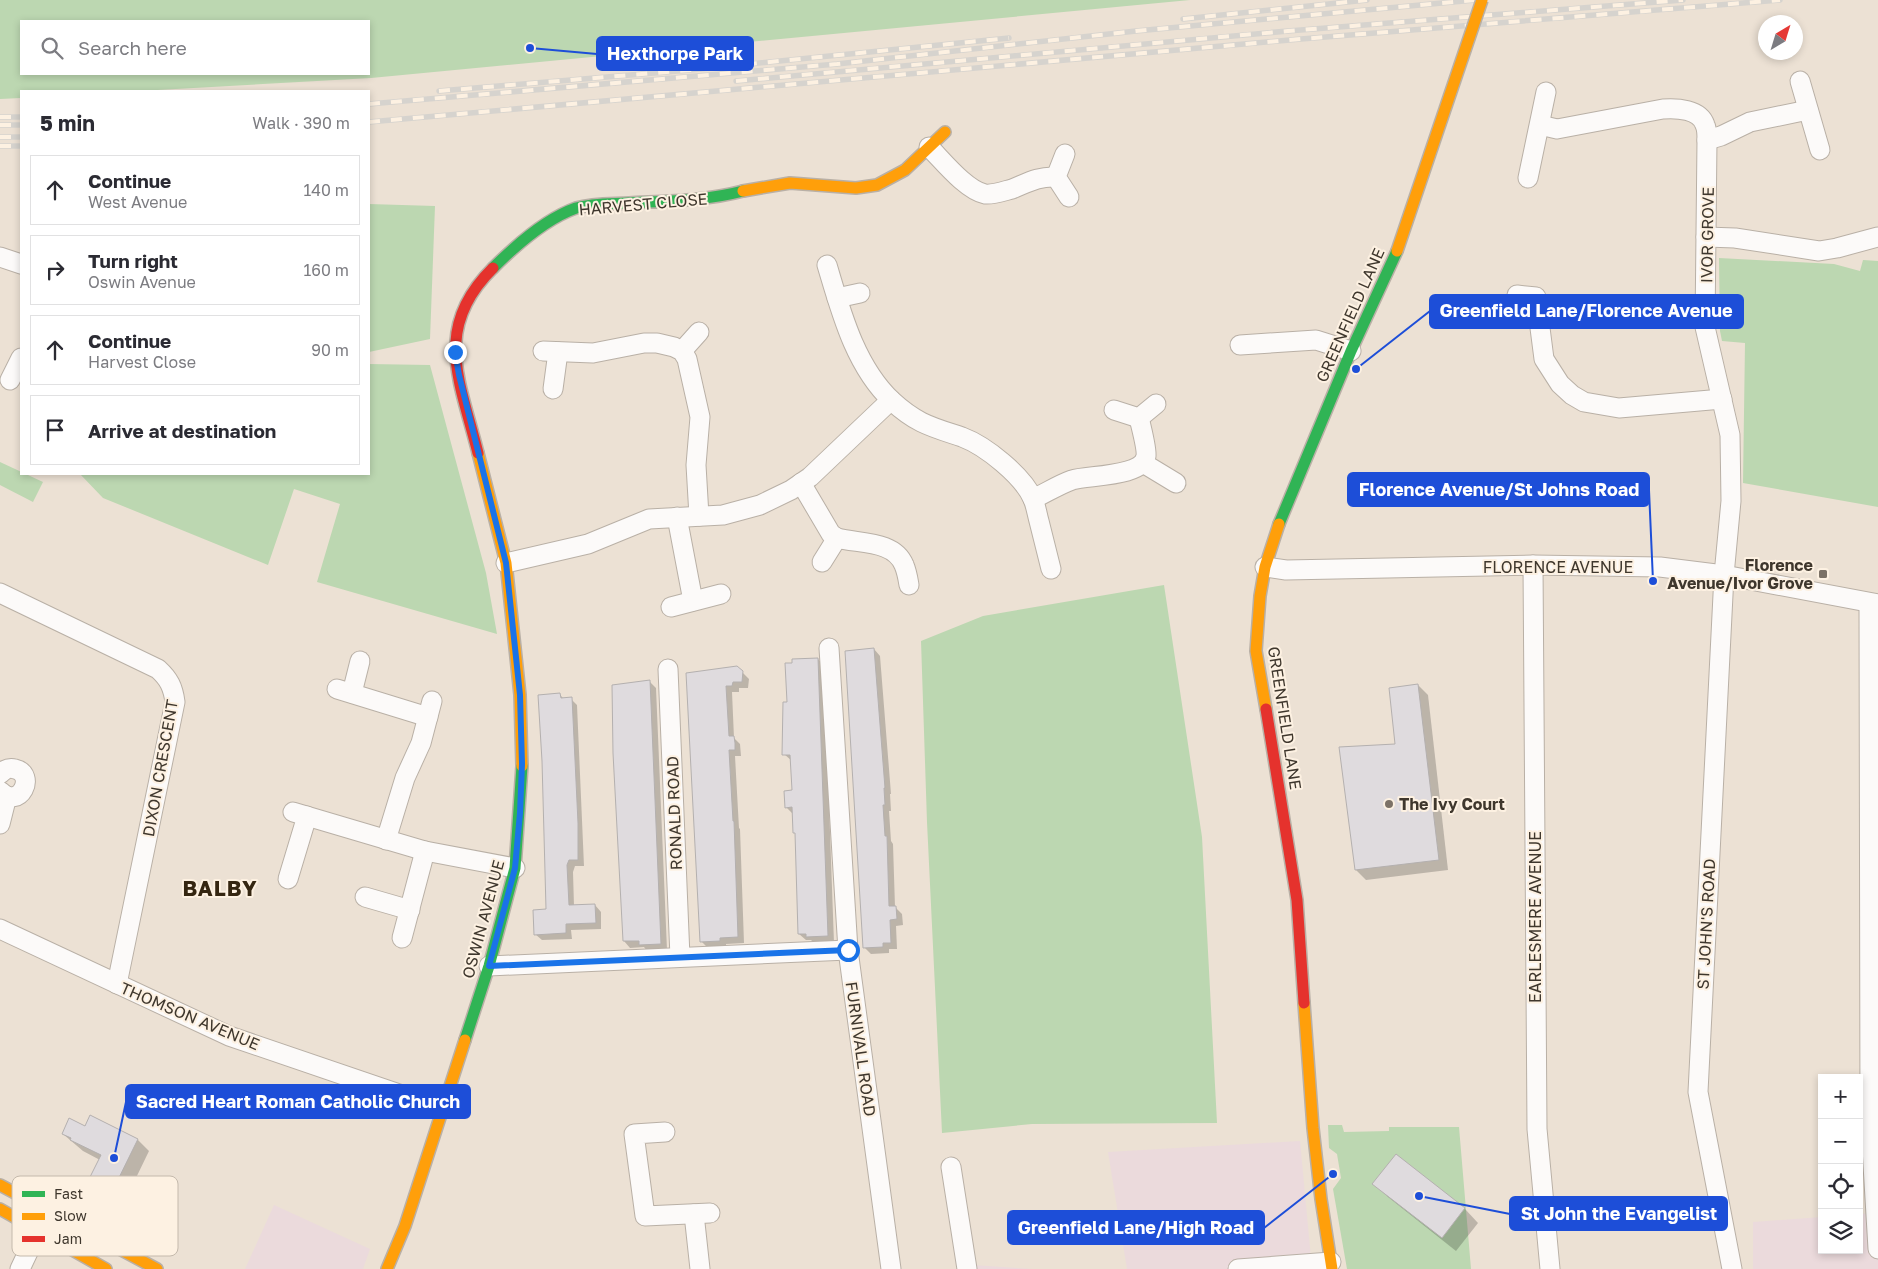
<!DOCTYPE html>
<meta charset="utf-8">
<style>
body{margin:0;font-family:"Golos Text",sans-serif;background:#f7f7f7;color:#2b2b33}
.controls{position:absolute;right:15px;bottom:15px;display:grid;overflow:hidden;border-radius:0px;box-shadow:0 2px 8px #0003}
.controls button{width:45px;height:45px;display:grid;place-items:center;padding:0;border:0;border-bottom:1px solid #e1e1e2;background:#fff;color:#2b2b33;font:25px sans-serif}
.compass{position:absolute;left:1758px;top:15px;width:45px;height:45px;border-radius:50%;background:#fff;box-shadow:0 2px 8px #0003;rotate:38deg}
.stop{position:absolute;width:15px;height:15px;margin:-11px;border:4px solid #1a73e8;border-radius:50%;background:#fff}
.stop.end{background:#1a73e8;border-color:#fff;box-shadow:0 1px 5px #0008}
.list{margin:0;padding:0;list-style:none}
h2{display:flex;justify-content:space-between;align-items:center;height:65px;margin:0;padding:0 20px;font-size:21px}
h2 small{font-size:16px;font-weight:400;color:#7c7c81}
.list li{display:grid;grid-template-columns:32px 1fr auto;gap:15px;align-items:center;box-sizing:border-box;height:70px;margin:0 10px 10px;padding:0 10px;border:1px solid #e1e1e2;border-radius:0px}
.list b{display:block;font-size:19px;white-space:nowrap}
.list p{margin:0;font-size:16px;white-space:nowrap;color:#7c7c81}
.list em{font-size:16px;font-style:normal;color:#7c7c81}
.icon{flex:none;width:28px;height:28px;fill:none;stroke:currentColor;stroke-width:2;stroke-linecap:round;stroke-linejoin:round}
.map{position:relative;flex:none;width:1878px;height:1269px;overflow:hidden}
.search{position:absolute;background:#fff;box-shadow:0 2px 8px #0003;left:20px;top:20px;width:350px;height:55px;display:flex;align-items:center;gap:12px;box-sizing:border-box;padding:0 18px;border-radius:0px;color:#7c7c81;font-size:19px}
.panel{position:absolute;background:#fff;box-shadow:0 2px 8px #0003;left:20px;top:90px;width:350px;height:385px;border-radius:0px}
.map>svg:first-child{display:block}
.commercial{fill:#ebdadc}
.green{fill:#bcd7b1;fill-rule:evenodd}
.shadow{fill:#0003}
.building{fill:#dfdbde;stroke:#b4b0af}
.lines{fill:none;stroke-linecap:round;stroke-linejoin:round}
.street-casing{stroke:#b9b0a6;stroke-width:21}
.fast-casing{stroke:#b9b0a6;stroke-width:14}
.slow-casing{stroke:#b9b0a6;stroke-width:14}
.jam-casing{stroke:#b9b0a6;stroke-width:14}
.street{stroke:#fcfaf9;stroke-width:19}
.fast{stroke:#30b455;stroke-width:11}
.slow{stroke:#ff9f0a;stroke-width:11}
.jam{stroke:#e5322d;stroke-width:11}
.rail-casing{stroke:#d6d3ce;stroke-width:5.5}
.rail{stroke:#fdf1e2;stroke-width:4;stroke-dasharray:11;stroke-linecap:butt}
.slow-bridge-casing{stroke:#b9b0a6;stroke-width:14;stroke-linecap:butt}
.slow-bridge{stroke:#ff9f0a;stroke-width:11}
.route{stroke:#1a73e8;stroke-width:6}
.poi-dot{fill:#7c7267;stroke:#fdf1e2;stroke-width:2}
.labels{text-anchor:middle;stroke-width:4;stroke-linejoin:round;paint-order:stroke}
.street-label{font-size:16px;fill:#3f372d;stroke:#fdf1e2}
.poi-label{font-size:16px;font-weight:bold;fill:#3f372d;stroke:#fdf1e2;text-anchor:end}
.district-label{font-size:21px;font-weight:bold;letter-spacing:1px;fill:#352611;stroke:#fdf1e2}
.key{fill:#fdf1e2;stroke:#c4b9ac;stroke-width:1}
.key-label{font-size:14px;fill:#3f372d}
.leader{fill:none;stroke:#1d4ed8;stroke-width:2}
.callout-dot{fill:#1d4ed8;stroke:#fdf1e2;stroke-width:2}
.callout{fill:#1d4ed8;stroke:#1d4ed8;stroke-width:2}
.callout-label{font-size:18px;text-anchor:middle;font-weight:bold;fill:#fff}
</style>
<div class="map">
<svg width="1878" height="1269" viewBox="0 0 1878 1269">
<rect width="100%" height="100%" fill="#ece1d4"/>
<g class="commercial">
<path d="M1300,1141L1312,1269H1127L1108,1152Z"/>
<path d="M274,1205L370,1249L363,1269H245Z"/>
<path d="M1878,1213V1269H1753V1222L1822,1217V1250H1859V1214Z"/>
<path d="M972,1265L1033,1269H973Z"/>
</g>
<g class="green">
<path d="M0,0H1190L371,78L140,91H21V98L0,99ZM21,21H369V74H21Z"/>
<path d="M369,204L435,206L430,339L369,352Z"/>
<path d="M1719,258L1834,264L1860,271L1863,260L1878,261V507L1743,483L1745,343L1722,341L1720,331Z"/>
<path d="M369,364L430,365L486,573L497,634L317,582L340,504L294,489L268,565L103,498L80,474H369Z"/>
<path d="M0,462L43,482L33,502L0,485Z"/>
<path d="M1164,585L1202,837L1217,1123L1032,1124L942,1133L927,822L921,641L983,616Z"/>
<path d="M1328,1125H1342L1344,1132L1389,1131V1127H1459L1471,1269H1347L1333,1189L1341,1178L1337,1154L1329,1148Z"/>
</g>
<g class="shadow">
<path d="M874,649L880,656L891,794H890L891,811H889L891,841L893,844L895,907L902,914L903,925L896,926L897,949H889V953L871,954L864,947Z"/>
<path d="M818,659L824,666L834,943H814L811,940H806L799,934L796,834L795,833L793,814L786,807L793,791L792,761L784,754L788,703Z"/>
<path d="M742,672L749,679L748,688H739V692H732L734,738L740,744L741,756H735L739,828L740,829L744,943L726,944V947L708,948L701,941L688,674Z"/>
<path d="M649,681L656,688L667,950L647,951L644,947L630,948L624,941Z"/>
<path d="M1418,685L1428,695L1448,870L1366,880L1356,870Z"/>
<path d="M560,695L564,699H571L577,705L584,866H575L573,872L574,906L595,905L601,912V929L571,930L572,939L542,940L535,934L547,911Z"/>
<path d="M86,1127L138,1140L149,1151L120,1211L101,1202L90,1190L94,1182L100,1160L83,1151L63,1134Z"/>
<path d="M1396,1156L1465,1209L1478,1223L1456,1251L1388,1197L1374,1184Z"/>
</g>
<g class="building">
<path d="M874,648L885,788H884L885,805H883L885,836H887L889,906H896L897,919L890,920L891,943H883V947L863,948L845,651Z"/>
<path d="M818,658L828,936L806,937V934H798L795,833H793L792,807L785,808L784,791L792,790L790,755H782L783,702H787L785,663H792V659Z"/>
<path d="M737,666L743,671L742,682H733L732,686H726L729,736H734L735,743V750H729L733,821H734L738,937L720,938V941L700,942L686,673Z"/>
<path d="M650,680L661,944L639,945V941H623L613,753L612,685Z"/>
<path d="M1418,684L1439,860L1355,870L1339,747L1395,744L1389,688Z"/>
<path d="M560,693L561,698L572,697L578,823V860H569L567,865L569,905L595,904L596,923L566,924V933L534,935L533,910L546,909L542,761L538,695Z"/>
<path d="M90,1115L138,1139L108,1200L88,1190L93,1181L89,1179L101,1155L70,1140L71,1138L62,1134L69,1118L85,1126Z"/>
<path d="M1396,1154L1465,1208L1442,1238L1372,1184Z"/>
</g>
<g class="lines">
<defs>
<g id="street">
<path d="M1800,81L1820,150"/>
<path d="M1540,125L1557,129L1663,109C1677,108 1700,109 1705,125C1707,129 1707,135 1707,140L1705,327L1730,435L1731,501L1724,575L1698,1092L1732,1269"/>
<path d="M1707,140L1721,136L1750,122L1808,110"/>
<path d="M929,147C943,161 966,190 985,194C993,195 1004,191 1012,189C1027,183 1038,176 1056,177"/>
<path d="M1065,154L1056,177L1069,197"/>
<path d="M1528,178L1546,92"/>
<path d="M1706,237L1735,238L1819,251L1837,248L1878,237"/>
<path d="M0,257L21,264"/>
<path d="M827,265C841,312 855,366 892,401C917,424 932,427 962,437C986,446 1023,476 1033,499C1036,506 1037,514 1039,521C1043,537 1047,553 1051,569"/>
<path d="M1517,295L1536,297L1544,359L1560,384L1572,395L1584,402L1619,408L1722,399"/>
<path d="M837,298L860,293"/>
<path d="M1240,345L1316,340L1351,351"/>
<path d="M543,351L593,353L644,343H657L674,347L682,351L687,359L700,417L696,465L699,516"/>
<path d="M682,351L699,332"/>
<path d="M10,380L21,358"/>
<path d="M553,389L558,352"/>
<path d="M1114,410L1139,418L1156,404"/>
<path d="M1143,463L1176,483"/>
<path d="M801,483L831,534L837,538C859,544 894,540 904,565C907,572 908,579 909,585"/>
<path d="M1033,499C1046,493 1058,485 1072,480C1088,475 1143,477 1146,456C1147,449 1141,426 1139,418"/>
<path d="M677,517L693,601"/>
<path d="M822,562L837,538"/>
<path d="M506,563L588,544L649,519L723,515L760,505L791,490L810,477L891,400"/>
<path d="M1533,565L1537,1129L1550,1269"/>
<path d="M1265,567L1286,570L1533,565L1660,567L1724,575L1878,604"/>
<path d="M0,593L158,669C169,679 173,687 175,702L117,984"/>
<path d="M1869,603L1870,1114L1878,1249"/>
<path d="M671,607L721,594"/>
<path d="M829,648L848,950L891,1269"/>
<path d="M668,669L680,957"/>
<path d="M337,689L428,717"/>
<path d="M352,693L360,661"/>
<path d="M0,774C4,770 8,767 15,769C37,774 20,811 0,791"/>
<path d="M293,812L425,851L515,868"/>
<path d="M0,824L7,796"/>
<path d="M386,840L405,778L421,743L432,701"/>
<path d="M288,879L307,816"/>
<path d="M365,897L410,910"/>
<path d="M0,929L229,1036L443,1109"/>
<path d="M402,938L425,851"/>
<path d="M489,966L848,950"/>
<path d="M665,1132L634,1134L645,1216L710,1213"/>
<path d="M951,1167L967,1269"/>
<path d="M694,1214L700,1269"/>
<path d="M20,1269L38,1231"/>
<path d="M1238,1269L1331,1262"/>
</g>
<g id="fast">
<path d="M493,268C516,245 545,219 576,208C594,203 611,204 629,203C667,201 705,201 743,191"/>
<path d="M1279,524L1351,351L1397,251"/>
<path d="M465,1040L489,966L515,868L522,766"/>
</g>
<g id="slow">
<path d="M743,191L790,183L856,188L877,185L905,170L945,132"/>
<path d="M478,453L506,563L520,695L522,766"/>
<path d="M1266,709L1256,651L1260,596L1265,567L1279,524"/>
<path d="M1304,1003L1313,1128L1321,1199L1332,1269"/>
<path d="M0,1185L157,1269"/>
<path d="M0,1209L106,1269"/>
<path d="M387,1269L405,1226L465,1040"/>
</g>
<g id="jam">
<path d="M478,453C460,381 432,328 493,268"/>
<path d="M1266,709L1297,900L1304,1003"/>
</g>
</defs>
<use href="#street" class="street-casing"/>
<use href="#fast" class="fast-casing"/>
<use href="#slow" class="slow-casing"/>
<use href="#jam" class="jam-casing"/>
<use href="#street" class="street"/>
<use href="#fast" class="fast"/>
<use href="#slow" class="slow"/>
<use href="#jam" class="jam"/>
<defs>
<g id="rail">
<path d="M1183,19L1367,0"/>
<path d="M736,81L1288,31L1683,0"/>
<path d="M439,91L690,70L1009,38"/>
<path d="M369,104L837,64L1136,31L1475,0"/>
<path d="M0,117H21"/>
<path d="M369,122L1301,39L1780,0"/>
<path d="M0,125H21"/>
<path d="M0,137H21"/>
<path d="M0,146H21"/>
</g>
</defs>
<use href="#rail" class="rail-casing"/>
<use href="#rail" class="rail"/>
<defs>
<path id="slow-bridge" d="M1397,251L1482,0"/>
</defs>
<use href="#slow-bridge" class="slow-bridge-casing"/>
<use href="#slow-bridge" class="slow-bridge"/>
</g>
<g class="lines">
<path class="route" d="M455,352L459,375L506,563L520,695L522,764L520,813L515,868L489,966L848,950"/>
</g>
<g class="poi-dot">
<rect x="1818" y="569" width="10" height="10" rx="2.5"/>
<circle cx="1389" cy="804" r="5"/>
</g>
<g class="labels">
<g class="street-label">
<text transform="translate(643 204) rotate(-5)" y="6">HARVEST CLOSE</text>
<text transform="translate(1707 235) rotate(-89)" y="6">IVOR GROVE</text>
<text transform="translate(1350 315) rotate(-66)" y="6">GREENFIELD LANE</text>
<text x="1558" y="573">FLORENCE AVENUE</text>
<text transform="translate(1285 718) rotate(81)" y="6">GREENFIELD LANE</text>
<text transform="translate(160 768) rotate(-80)" y="6">DIXON CRESCENT</text>
<text transform="translate(674 813) rotate(-92)" y="6">RONALD ROAD</text>
<text transform="translate(1535 917) rotate(-90)" y="6">EARLESMERE AVENUE</text>
<text transform="translate(483 919) rotate(-75)" y="6">OSWIN AVENUE</text>
<text transform="translate(1706 924) rotate(-87)" y="6">ST JOHN'S ROAD</text>
<text transform="translate(190 1016) rotate(23)" y="6">THOMSON AVENUE</text>
<text transform="translate(861 1049) rotate(82)" y="6">FURNIVALL ROAD</text>
</g>
<g class="poi-label">
<text x="1813" y="571">Florence<tspan x="1813" dy="18">Avenue/Ivor Grove</tspan></text>
<text x="1399" y="810" text-anchor="start">The Ivy Court</text>
</g>
<g class="district-label">
<text x="220" y="896">BALBY</text>
</g>
</g>
<rect x="12" y="1176" width="166" height="80" rx="8" class="key"/>
<rect x="22" y="1191" width="23" height="6" fill="#30b455"/>
<rect x="22" y="1213" width="23" height="7" fill="#ff9f0a"/>
<rect x="22" y="1236" width="23" height="6" fill="#e5322d"/>
<g class="key-label">
<text x="54" y="1199">Fast</text>
<text x="54" y="1221">Slow</text>
<text x="54" y="1244">Jam</text>
</g>
<path class="leader" d="M530 48L597 54M1356 369L1430 311M1653 581L1649 490M114 1158L126 1102M1419 1196L1510 1214M1333 1174L1264 1228"/>
<g class="callout-dot">
<circle cx="530" cy="48" r="5"/>
<circle cx="1356" cy="369" r="5"/>
<circle cx="1653" cy="581" r="5"/>
<circle cx="114" cy="1158" r="5"/>
<circle cx="1419" cy="1196" r="5"/>
<circle cx="1333" cy="1174" r="5"/>
</g>
<g class="callout">
<rect x="597" y="37" width="156" height="33" rx="5"/>
<rect x="1430" y="295" width="313" height="33" rx="5"/>
<rect x="1348" y="473" width="301" height="33" rx="5"/>
<rect x="126" y="1085" width="344" height="33" rx="5"/>
<rect x="1510" y="1197" width="217" height="33" rx="5"/>
<rect x="1008" y="1211" width="256" height="33" rx="5"/>
</g>
<g class="callout-label">
<text x="675" y="60">Hexthorpe Park</text>
<text x="1586" y="317">Greenfield Lane/Florence Avenue</text>
<text x="1499" y="496">Florence Avenue/St Johns Road</text>
<text x="298" y="1108">Sacred Heart Roman Catholic Church</text>
<text x="1619" y="1220">St John the Evangelist</text>
<text x="1136" y="1234">Greenfield Lane/High Road</text>
</g>
</svg>
<div class="controls">
<button>+</button>
<button>−</button>
<button><svg class="icon" aria-label="locate" viewBox="0 0 24 24"><circle cx="12" cy="12" r="6"/><path d="M12 2v4M12 18v4M2 12h4M18 12h4"/></svg></button>
<button><svg class="icon" aria-label="layers" viewBox="0 0 24 24"><path d="M12 4l9 5-9 5-9-5zM3 14l9 5 9-5"/></svg></button>
</div>
<svg class="compass" viewBox="-18 -18 36 36"><path d="M0-13l5 13h-10z" fill="#e53935"/><path d="M0 13l5-13h-10z" fill="#7c7c81"/></svg>
<div class="stop" style="left:848px;top:950px"></div>
<div class="stop end" style="left:455px;top:352px"></div>
<div class="search"><svg class="icon" aria-label="search" viewBox="0 0 24 24"><circle cx="10" cy="10" r="6"/><path d="M15 15l6 6"/></svg>Search here</div>
<section class="panel">
<h2>5 min<small>Walk · 390 m</small></h2>
<ul class="list">
<li><svg class="icon" aria-label="ahead" viewBox="0 0 24 24"><path d="M12 20V5M6 11l6-6 6 6"/></svg><div><b>Continue</b><p>West Avenue</p></div><em>140 m</em></li>
<li><svg class="icon" aria-label="right" viewBox="0 0 24 24"><path d="M7 20v-9h11M14 6l5 5-5 5"/></svg><div><b>Turn right</b><p>Oswin Avenue</p></div><em>160 m</em></li>
<li><svg class="icon" aria-label="ahead" viewBox="0 0 24 24"><path d="M12 20V5M6 11l6-6 6 6"/></svg><div><b>Continue</b><p>Harvest Close</p></div><em>90 m</em></li>
<li><svg class="icon" aria-label="arrive" viewBox="0 0 24 24"><path d="M6 21V4h12l-3 4 3 4H6"/></svg><div><b>Arrive at destination</b></div></li>
</ul>
</section>
</div>
